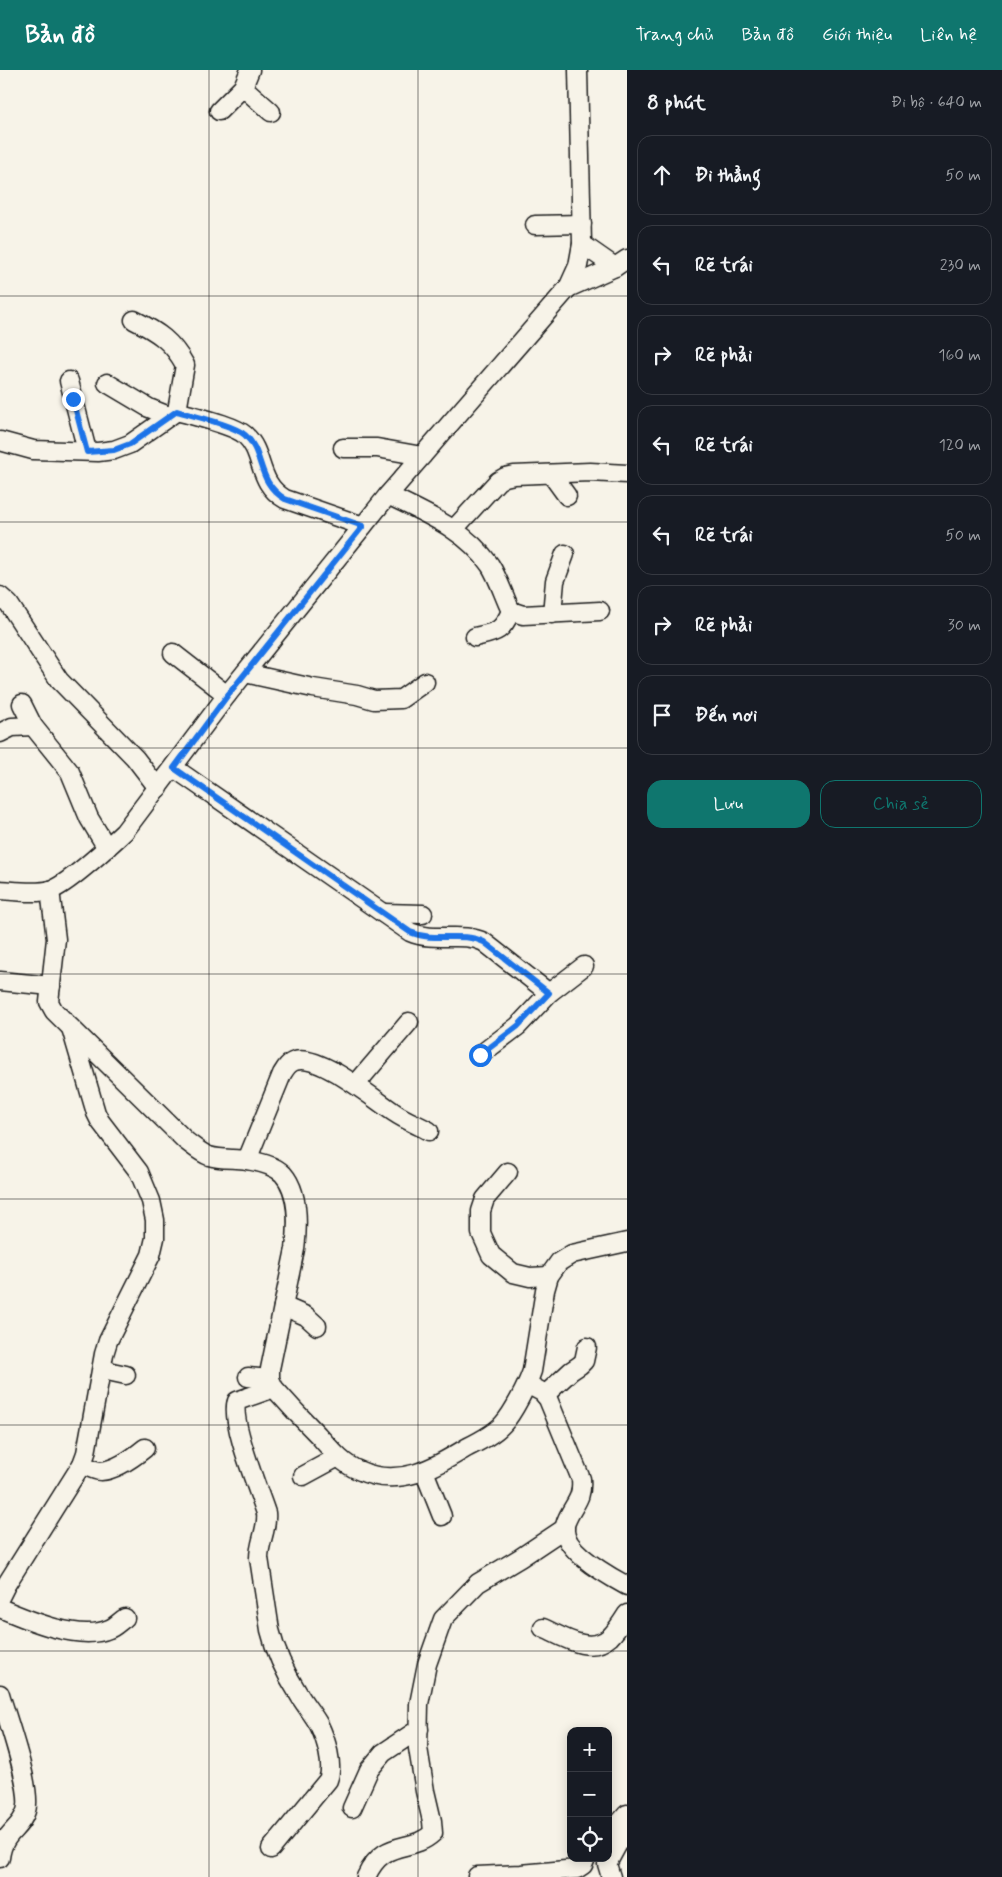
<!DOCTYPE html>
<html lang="vi">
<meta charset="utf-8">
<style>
body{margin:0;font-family:Mynerve,sans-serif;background:#20242c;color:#f1f3f6}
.controls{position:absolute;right:15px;bottom:15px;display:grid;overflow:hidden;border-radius:10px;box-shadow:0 2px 12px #0003}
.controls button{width:45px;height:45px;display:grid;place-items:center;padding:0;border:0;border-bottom:1px solid #363941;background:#171b24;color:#f1f3f6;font:25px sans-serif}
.stop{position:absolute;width:15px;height:15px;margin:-11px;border:4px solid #1a73e8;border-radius:50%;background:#fff}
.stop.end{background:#1a73e8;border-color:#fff;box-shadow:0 1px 5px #0008}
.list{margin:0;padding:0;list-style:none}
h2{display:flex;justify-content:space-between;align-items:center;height:65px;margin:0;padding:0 20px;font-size:21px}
h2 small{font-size:16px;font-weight:400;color:#9ea1a6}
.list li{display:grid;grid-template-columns:32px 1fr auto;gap:15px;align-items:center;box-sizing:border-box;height:80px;margin:0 10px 10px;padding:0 10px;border:1px solid #363941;border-radius:15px}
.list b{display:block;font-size:19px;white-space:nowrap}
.list em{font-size:16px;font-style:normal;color:#9ea1a6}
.actions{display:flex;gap:10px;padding:15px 20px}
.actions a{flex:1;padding:11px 0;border:1px solid #0f766e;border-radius:15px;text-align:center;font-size:18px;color:#0f766e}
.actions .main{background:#0f766e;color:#fff}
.icon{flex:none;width:28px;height:28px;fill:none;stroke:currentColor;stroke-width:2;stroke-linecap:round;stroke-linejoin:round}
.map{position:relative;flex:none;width:627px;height:1807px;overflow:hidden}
header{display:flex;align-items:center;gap:30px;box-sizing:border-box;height:70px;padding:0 25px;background:#0f766e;color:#fff}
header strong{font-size:24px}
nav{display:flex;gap:28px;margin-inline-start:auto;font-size:18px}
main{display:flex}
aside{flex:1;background:#171b24}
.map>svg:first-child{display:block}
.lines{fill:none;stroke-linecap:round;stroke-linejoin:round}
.minor-casing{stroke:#1c1c1c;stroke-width:21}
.minor{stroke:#f7f3e8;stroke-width:18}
.route{stroke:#1a73e8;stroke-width:6}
.grid{fill:none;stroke:#1c1c1c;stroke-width:1;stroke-opacity:0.55}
</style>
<header>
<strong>Bản đồ</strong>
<nav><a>Trang chủ</a><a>Bản đồ</a><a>Giới thiệu</a><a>Liên hệ</a></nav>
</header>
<main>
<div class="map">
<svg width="627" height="1807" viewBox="0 0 627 1807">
<rect width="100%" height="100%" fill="#f7f3e8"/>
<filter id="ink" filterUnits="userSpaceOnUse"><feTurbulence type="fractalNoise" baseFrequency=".02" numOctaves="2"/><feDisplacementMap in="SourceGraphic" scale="10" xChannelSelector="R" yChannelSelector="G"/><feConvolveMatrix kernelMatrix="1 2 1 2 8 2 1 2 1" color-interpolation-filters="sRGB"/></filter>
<g filter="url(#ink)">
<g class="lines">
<defs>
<g id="minor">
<path d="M243,17L271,42"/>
<path d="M219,41L243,17L250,0"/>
<path d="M535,155L582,154"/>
<path d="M582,174L615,197"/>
<path d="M568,218L615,197L627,189"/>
<path d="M69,311L87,381"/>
<path d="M107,313L149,338L169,346"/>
<path d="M177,341C193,346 234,355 245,365C265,383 256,412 285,429L363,456"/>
<path d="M0,371L33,380L98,382L114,380L130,374L177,341L185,295C172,271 158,262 134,250"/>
<path d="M343,378H377L422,386"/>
<path d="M551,404L567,426"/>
<path d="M388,425C426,444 465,459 490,495C499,509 504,527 511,541C502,562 496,562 475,567"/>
<path d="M454,459L498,411L505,407L514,405L590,402L627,404"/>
<path d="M0,526L9,534L59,610L135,688L158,718"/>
<path d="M511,541L523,545L600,541"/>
<path d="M552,544L555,511L565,484"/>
<path d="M173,583L227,625"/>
<path d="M245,603L313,618L357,625L374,630L401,629L425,612"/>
<path d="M22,634L33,656L70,702L89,748L107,778"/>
<path d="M0,663L12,657L33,656"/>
<path d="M174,698L410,862C436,873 461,861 484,872L549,923"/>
<path d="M0,820C16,821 36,824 51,820C68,814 109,776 124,762L227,625L388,425L568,218L578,196L582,174L578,0"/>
<path d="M50,820L56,869L49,932L54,941L186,1071C193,1076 201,1083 209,1086C221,1090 235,1088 247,1090C259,1092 274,1095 283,1104C299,1122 298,1156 295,1179L270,1299V1309L274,1318C288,1334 303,1350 318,1365C330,1378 341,1393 358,1400C399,1419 433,1398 468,1377C480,1371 494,1364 503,1354C513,1343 527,1316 532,1301L545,1220L549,1206L559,1192L572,1184L627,1172"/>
<path d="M383,843L423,844"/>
<path d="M0,911L51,916"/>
<path d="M480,985L518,956L549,923L584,896"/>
<path d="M356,1014L409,952"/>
<path d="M247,1090L282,1004C285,999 288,993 295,991C319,983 375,1030 395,1043C405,1050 418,1055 429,1061"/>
<path d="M508,1102L485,1129L481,1141V1163L491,1185L513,1203L530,1207L549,1206"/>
<path d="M283,1236L306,1246L317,1256"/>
<path d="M102,1297L112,1302L126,1305"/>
<path d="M248,1307L270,1309"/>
<path d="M527,1314L542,1322L548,1329L581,1409C583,1430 573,1434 566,1452C556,1478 609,1506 627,1516"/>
<path d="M545,1325L571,1301L580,1295L584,1291L587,1277"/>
<path d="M82,1394C88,1397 95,1401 101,1401C117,1400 134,1387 145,1378"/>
<path d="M424,1401L442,1446"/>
<path d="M303,1406L338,1387"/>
<path d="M0,1527L6,1515L82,1394L86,1383L104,1284L108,1271L151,1185L155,1168V1150L151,1131L139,1102L100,1051L96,1043L71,958"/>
<path d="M0,1538C28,1550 80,1572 109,1559C115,1557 120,1551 125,1548"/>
<path d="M543,1558C563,1567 590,1585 610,1567C616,1561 622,1552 627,1544"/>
<path d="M0,1624C7,1649 33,1720 26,1741C20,1761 3,1761 0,1788"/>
<path d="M352,1738L369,1700L383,1683L419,1659"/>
<path d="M608,1766L627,1744"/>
<path d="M271,1779L328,1710C334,1696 326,1669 319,1655C313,1644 304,1634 298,1623C286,1604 275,1581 270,1560L259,1488C259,1472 268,1458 266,1443C259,1421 229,1350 237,1331L274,1318"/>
<path d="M477,1806L521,1804L577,1799L583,1795L586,1788"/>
<path d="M366,1807C384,1767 410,1784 433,1763L432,1751L425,1721L418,1678L419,1634L427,1594L443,1549L478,1513L520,1488L565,1458"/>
<path d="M611,1807L607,1794L627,1757"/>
</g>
</defs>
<use href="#minor" class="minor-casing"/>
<use href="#minor" class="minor"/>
</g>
</g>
<g class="lines" filter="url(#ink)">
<path class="route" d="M73,329L87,382L114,380L130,374L177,341C193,346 234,355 245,365C265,383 256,412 285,429L363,456L227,626L174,698L410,862C436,873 461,861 484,872L549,923L518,956L480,985"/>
</g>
<path class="grid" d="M209,0V1807M418,0V1807M0,226H627M0,452H627M0,678H627M0,904H627M0,1129H627M0,1355H627M0,1581H627"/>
</svg>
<div class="controls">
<button>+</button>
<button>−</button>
<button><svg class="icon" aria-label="locate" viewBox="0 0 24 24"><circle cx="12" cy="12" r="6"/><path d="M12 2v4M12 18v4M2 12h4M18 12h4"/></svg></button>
</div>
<div class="stop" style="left:480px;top:985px"></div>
<div class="stop end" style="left:73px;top:329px"></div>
</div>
<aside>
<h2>8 phút<small>Đi bộ · 640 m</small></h2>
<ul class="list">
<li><svg class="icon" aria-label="ahead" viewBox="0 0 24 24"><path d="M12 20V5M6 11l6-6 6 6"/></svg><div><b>Đi thẳng</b></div><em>50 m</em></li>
<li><svg class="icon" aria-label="left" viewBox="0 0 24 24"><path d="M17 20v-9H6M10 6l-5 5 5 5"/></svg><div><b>Rẽ trái</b></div><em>230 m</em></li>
<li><svg class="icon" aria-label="right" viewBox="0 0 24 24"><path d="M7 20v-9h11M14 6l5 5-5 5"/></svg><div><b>Rẽ phải</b></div><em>160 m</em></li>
<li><svg class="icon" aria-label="left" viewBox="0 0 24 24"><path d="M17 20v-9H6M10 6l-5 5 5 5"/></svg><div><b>Rẽ trái</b></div><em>120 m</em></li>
<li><svg class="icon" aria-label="left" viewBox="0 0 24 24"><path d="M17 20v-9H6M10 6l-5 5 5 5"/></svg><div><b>Rẽ trái</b></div><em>50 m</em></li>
<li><svg class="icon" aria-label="right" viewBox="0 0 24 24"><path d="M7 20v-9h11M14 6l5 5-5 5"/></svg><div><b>Rẽ phải</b></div><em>30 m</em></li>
<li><svg class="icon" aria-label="arrive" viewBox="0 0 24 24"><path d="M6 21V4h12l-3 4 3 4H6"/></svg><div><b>Đến nơi</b></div></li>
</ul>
<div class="actions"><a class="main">Lưu</a><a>Chia sẻ</a></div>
</aside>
</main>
